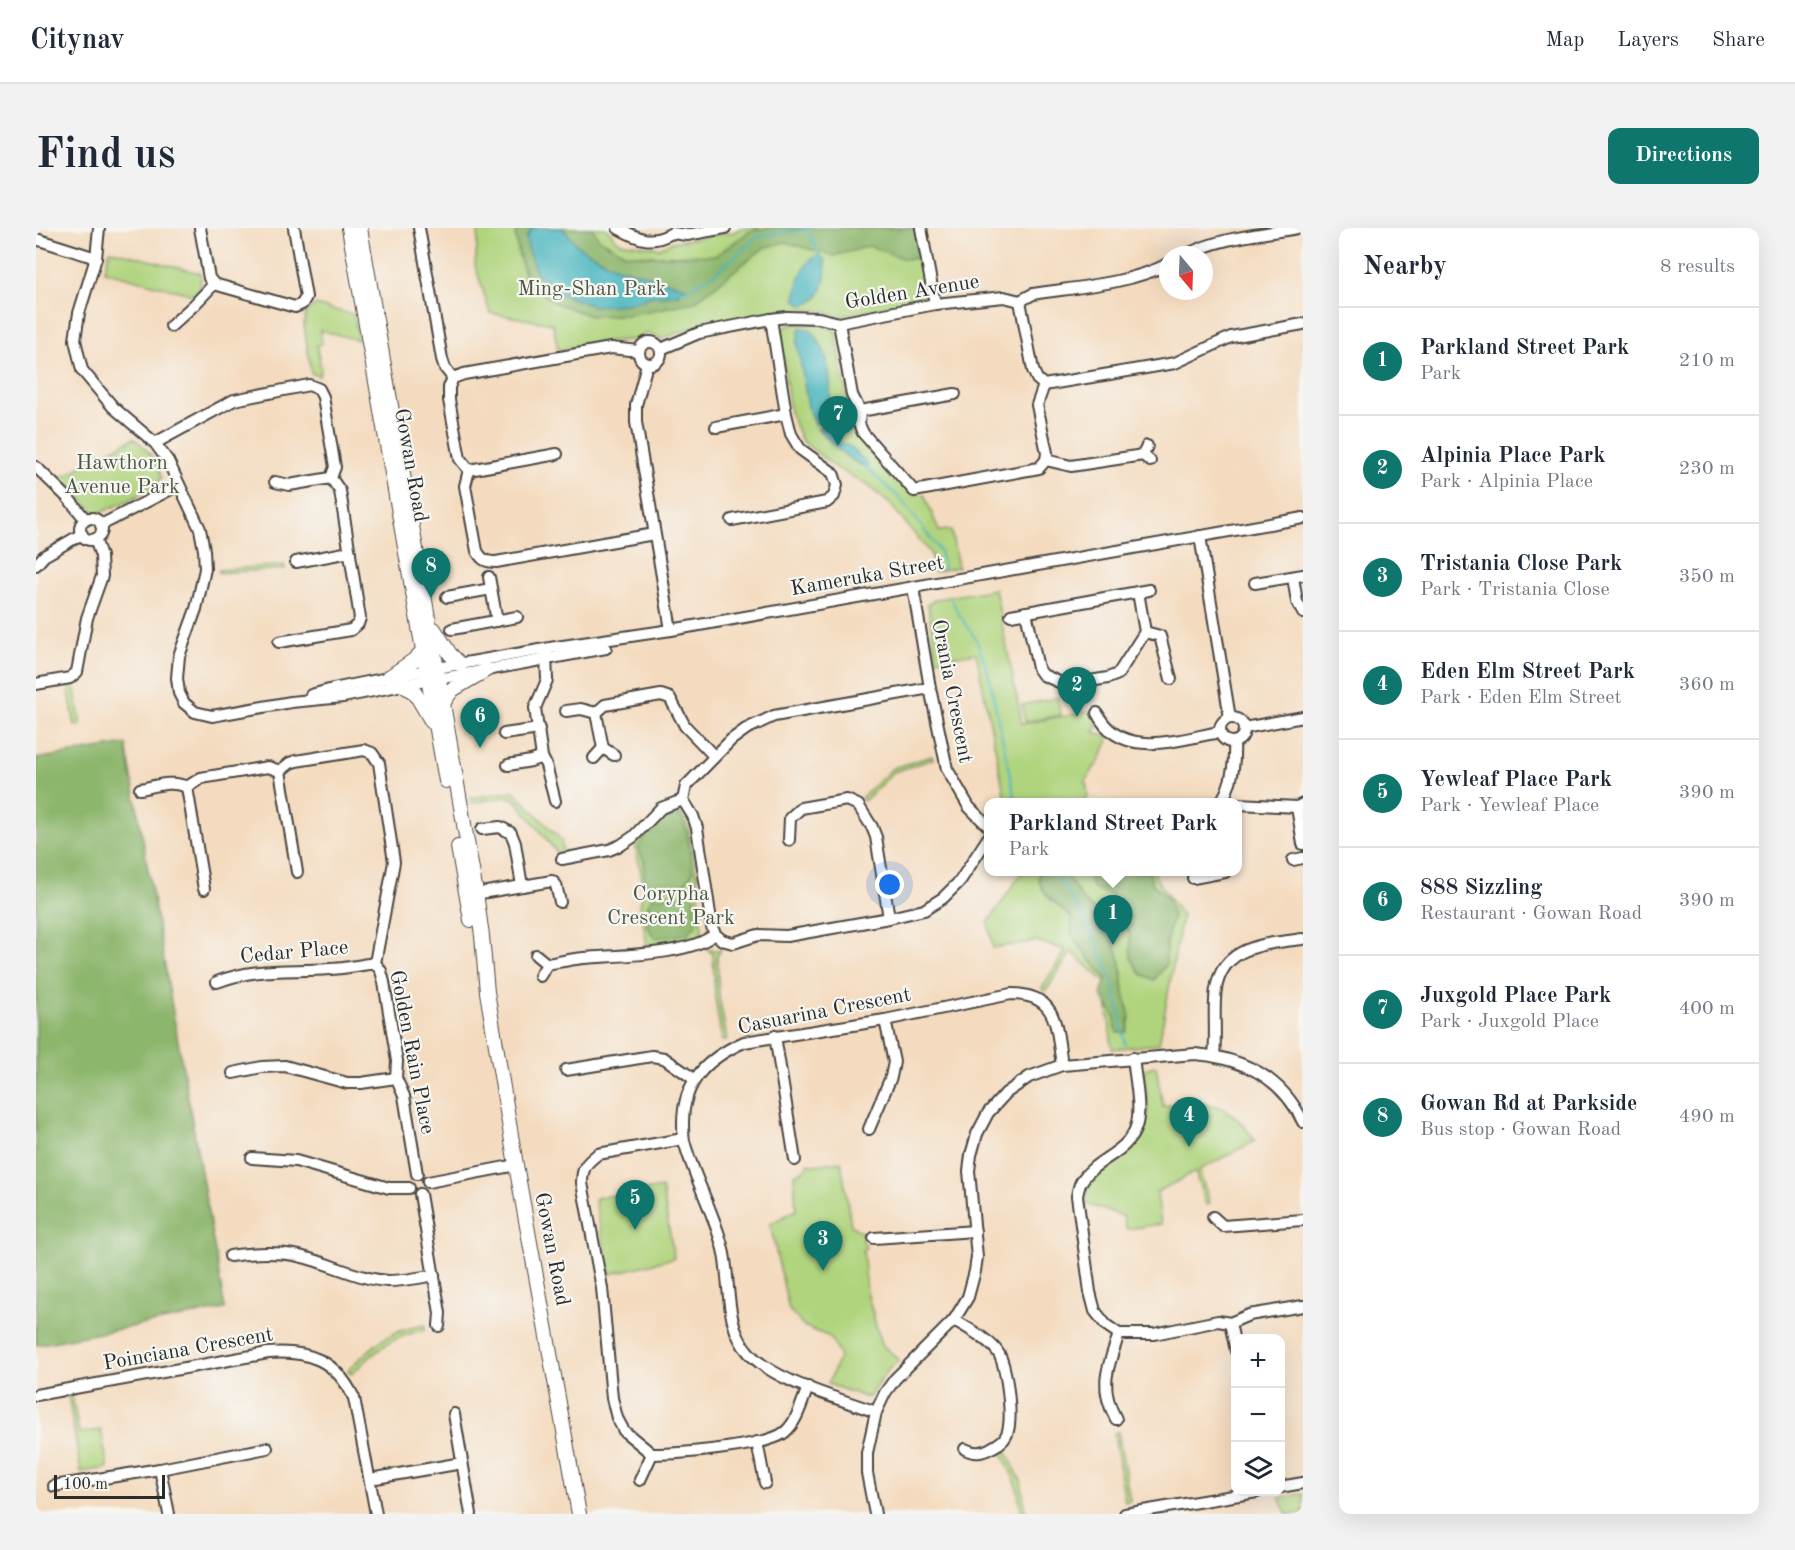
<!DOCTYPE html>
<meta charset="utf-8">
<style>
body{margin:0;font-family:"Old Standard TT",serif;background:#f2f2f3;color:#1f2937}
.controls{position:absolute;right:18px;bottom:18px;display:grid;overflow:hidden;border-radius:12px;box-shadow:0 6px 24px #0002}
.controls button{width:54px;height:54px;display:grid;place-items:center;padding:0;border:0;border-bottom:2px solid #e0e1e3;background:#fff;color:#1f2937;font:30px sans-serif}
.compass{position:absolute;left:1123px;top:18px;width:54px;height:54px;border-radius:50%;background:#fff;box-shadow:0 6px 24px #0002;rotate:161deg}
.scale{position:absolute;left:18px;bottom:15px;width:111px;box-sizing:border-box;padding-left:6px;border:3px solid #2b2b2b;border-top:0;font-size:16px;line-height:21px;white-space:nowrap;color:#2b2b2b;-webkit-text-stroke:4px #f6f6f2;paint-order:stroke}
.you{position:absolute;left:854px;top:657px;width:21px;height:21px;margin:-15px;border:4px solid #fff;border-radius:50%;background:#1a73e8;box-shadow:0 0 0 9px #1a73e833}
.badge{display:grid;place-items:center;width:39px;height:39px;border-radius:50%;background:#0f766e;color:#fff;font-size:20px;font-weight:700}
.pin{position:absolute;translate:-50% -50px;filter:drop-shadow(0 2px 3px #0008)}
.pin::after{content:'';position:absolute;top:32px;width:21px;height:18px;background:inherit;clip-path:polygon(0 0,100% 0,50% 100%)}
.popup{position:absolute;left:948px;top:570px;width:258px;height:78px;box-sizing:border-box;display:grid;place-content:center;border-radius:12px;background:#fff;filter:drop-shadow(0 2px 4px #0005);font-size:20px;white-space:nowrap;color:#747a83}
.popup b{font-size:22px;color:#1f2937}
.popup::after{content:'';position:absolute;left:50%;top:100%;margin-left:-12px;border:12px solid transparent;border-top-color:#fff}
.list{margin:0;padding:0;list-style:none}
h2{display:flex;justify-content:space-between;align-items:center;height:78px;margin:0;padding:0 24px;font-size:26px}
h2 small{font-size:20px;font-weight:400;color:#747a83}
.list li{display:grid;grid-template-columns:39px 1fr auto;gap:18px;align-items:center;box-sizing:border-box;height:108px;padding:0 24px;border-top:2px solid #e0e1e3}
.list b{display:block;font-size:22px;white-space:nowrap}
.list p{margin:0;font-size:20px;white-space:nowrap;color:#747a83}
.list em{font-size:20px;font-style:normal;color:#747a83}
.icon{flex:none;width:33px;height:33px;fill:none;stroke:currentColor;stroke-width:2;stroke-linecap:round;stroke-linejoin:round}
.map{position:relative;flex:none;width:1267px;height:1286px;overflow:hidden;border-radius:12px}
header{display:flex;align-items:center;gap:36px;box-sizing:border-box;height:84px;padding:0 30px;background:#fff;border-bottom:2px solid #e0e1e3}
header strong{font-size:28px}
nav{display:flex;gap:33px;margin-inline-start:auto;font-size:21px}
.intro{display:flex;align-items:center;justify-content:space-between;box-sizing:border-box;height:144px;padding:0 36px}
h1{margin:0;font-size:42px}
.button{padding:15px 27px;border-radius:12px;background:#0f766e;color:#fff;font-size:21px;font-weight:700}
main{display:flex;gap:36px;padding:0 36px}
aside{flex:1;background:#fff;border-radius:12px;box-shadow:0 6px 24px #0002}
.map>svg:first-child{display:block}
.green{fill:#b0d47d;stroke:#6e8054;stroke-width:1.5}
.forest{fill:#8cb66c;stroke:#5c704c;stroke-width:1.5}
.water{fill:#46b5bf;stroke:#387075;stroke-width:1.5}
.lines{fill:none;stroke-linecap:round;stroke-linejoin:round}
.stream{stroke:#46b5bf;stroke-width:2}
.minor-casing{stroke:#494541;stroke-width:14}
.major-casing{stroke:#494541;stroke-width:16}
.minor{stroke:#fff;stroke-width:10}
.major{stroke:#fff;stroke-width:14}
.labels{text-anchor:middle;stroke-width:4.5;stroke-linejoin:round;paint-order:stroke}
.park-label{font-size:21px;fill:#4c5540;stroke:#f6f6f2}
.street-label{font-size:21px;fill:#2b2b2b;stroke:#f6f6f2}
</style>
<header>
<strong>Citynav</strong>
<nav><a>Map</a><a>Layers</a><a>Share</a></nav>
</header>
<div class="intro"><h1>Find us</h1><a class="button">Directions</a></div>
<main>
<div class="map">
<svg width="1267" height="1286" viewBox="0 0 1267 1286">
<rect width="100%" height="100%" fill="#f6f6f2"/>
<filter id="ink" filterUnits="userSpaceOnUse"><feTurbulence type="fractalNoise" baseFrequency=".0167" numOctaves="2"/><feDisplacementMap in="SourceGraphic" scale="12" xChannelSelector="R" yChannelSelector="G"/><feConvolveMatrix kernelMatrix="1 2 1 2 8 2 1 2 1" color-interpolation-filters="sRGB"/></filter>
<filter id="wash" filterUnits="userSpaceOnUse"><feTurbulence type="fractalNoise" baseFrequency=".008" numOctaves="4" result="noise"/><feDisplacementMap in="SourceGraphic" scale="24" xChannelSelector="R" yChannelSelector="G"/><feGaussianBlur stdDeviation="1.35" result="paint"/><feColorMatrix in="noise" values="0 0 0 0 0 0 0 0 0 0 0 0 0 0 0 0 0 1.4 0 .05"/><feComposite in="paint" operator="in"/></filter>
<g filter="url(#wash)">
<rect width="100%" height="100%" fill="#f4dbbf"/>
<g class="green">
<path d="M443,0H570L583,14L623,20L636,14L698,4L704,0H879L889,63L884,72L810,87L804,91L787,82H744L654,100L626,111L614,106H609L599,112L573,113L522,122L517,96L454,85L439,37Z"/>
<path d="M74,22L164,45C166,55 164,60 157,67L68,43Z"/>
<path d="M279,77L318,87L322,112L284,102L286,116L281,117L285,141L283,148L275,145L268,97L270,84Z"/>
<path d="M757,96H789L800,104L812,176L818,183L817,203L879,267L888,266L903,303L915,302L922,339L898,344L895,326L854,276L831,257L799,239L765,212L754,184L744,107L748,99Z"/>
<path d="M98,210C110,220 124,234 125,251C112,266 82,277 63,285L57,283L25,250Z"/>
<path d="M248,337L249,341L183,345V342Z"/>
<path d="M959,361L986,496L1055,483L1062,499L1058,504L1074,510L1061,538H1059L1050,553L1052,569L1049,570V574H970L940,425L900,431L892,376L901,371Z"/>
<path d="M38,457L45,497L39,498L32,458Z"/>
<path d="M1021,470L1025,487L989,494L986,477Z"/>
<path d="M896,528L897,531L858,544L828,573L825,570L857,540Z"/>
<path d="M478,563L525,612L527,623L522,626L480,572L473,569L435,575L434,570Z"/>
<path d="M634,582H642L650,590L653,602L661,647L666,703L665,707L660,709L611,717L604,676L608,662L599,615L626,587Z"/>
<path d="M986,644H1118L1121,652L1146,688L1123,816L1076,821L1069,754L1036,724H1035L1010,763L1006,760L1030,722L1000,713L957,720L952,695Z"/>
<path d="M672,722H685L681,727L683,768L691,812L686,813L679,769L677,726Z"/>
<path d="M1120,838L1127,878C1174,875 1190,869 1219,913L1163,942L1174,975L1170,977L1159,944L1121,964L1125,996L1090,1001L1087,988L1050,976C1051,972 1051,966 1052,962C1061,937 1099,933 1109,901C1114,883 1110,862 1108,844L1111,840Z"/>
<path d="M805,933L815,997L826,1005V1011L830,1019L827,1022L831,1064L845,1116L863,1132L852,1142L833,1169H829L792,1156L804,1128L794,1109L768,1098L753,1082L734,996L760,982L758,946C766,945 769,942 773,935L778,937Z"/>
<path d="M626,960L638,1030L574,1046L559,974L560,970Z"/>
<path d="M389,1097V1102C353,1109 342,1122 315,1146L312,1142C341,1115 348,1104 389,1097Z"/>
<path d="M32,1167H36L43,1205L65,1202L72,1240L45,1244Z"/>
<path d="M1082,1204L1094,1273L1089,1274L1078,1205Z"/>
<path d="M969,1221L985,1253L990,1286H986L980,1255L965,1224Z"/>
<path d="M1267,1266V1286H1251L1243,1270Z"/>
</g>
<g class="forest">
<path d="M483,0H556L563,11L590,26L616,28L680,27L713,4L727,0H879L883,30L869,31L834,18L797,28L749,14L728,20L658,74L592,87L555,88L519,75L490,52L483,28L479,7Z"/>
<path d="M90,516L189,1081L0,1117V531Z"/>
<path d="M637,585L646,590L651,605L657,644L649,655L635,660L626,656L613,661C607,651 608,645 608,634C608,629 603,626 603,621C601,611 629,589 637,585Z"/>
<path d="M1003,644H1028L1047,672L1064,688L1075,703L1085,735L1088,764L1094,789L1091,804L1081,805L1078,787L1065,767L1070,750L1056,734L1035,706L1036,690C1023,678 999,663 1003,644Z"/>
<path d="M1051,644H1113L1116,655L1132,671L1137,688L1130,715V737L1118,752L1105,746L1095,730L1094,710L1089,692L1080,683L1076,667L1057,661Z"/>
<path d="M653,664L659,670L661,696L651,706L619,710C608,697 607,683 616,669H628L635,665L641,670Z"/>
</g>
<g class="water">
<path d="M496,0H526L543,19L578,38L653,60L639,67L617,68L591,76L557,78L523,65L501,46L493,25L490,10Z"/>
<path d="M783,27L789,32C791,49 787,76 766,77L759,71C762,55 766,33 783,27Z"/>
<path d="M764,100L774,101C795,123 798,163 791,191L780,196L773,184L761,115Z"/>
<path d="M794,194L805,215L814,219L830,234L832,239C818,238 791,212 782,200Z"/>
</g>
<g class="lines">
<g class="stream">
<path d="M646,63H648L679,45L723,8L771,1L782,23L781,28"/>
<path d="M828,238L864,270L904,323L908,341"/>
<path d="M916,372L922,385L941,413L953,448L980,574"/>
<path d="M1017,644C1042,678 1065,715 1077,757C1083,776 1085,796 1089,816"/>
</g>
</g>
</g>
<g filter="url(#ink)">
<g class="lines">
<defs>
<g id="minor">
<path d="M63,0L60,30L43,85L39,112L46,142L77,179L119,215L132,233L164,301L168,322L169,341L160,381L143,428L141,450L143,465L148,475L159,484L176,488L255,474L307,469L392,452"/>
<path d="M164,0L173,50L178,56L259,79L266,76L270,69L258,0"/>
<path d="M383,0L406,131L409,140L417,150"/>
<path d="M582,0C602,11 615,17 636,5"/>
<path d="M885,0L899,76"/>
<path d="M636,5L651,7L689,0"/>
<path d="M0,11L60,30"/>
<path d="M1150,27C1184,9 1223,7 1261,0"/>
<path d="M803,95L816,167L824,183L823,196L827,205L878,263L1003,240L1010,232L1011,225L1001,177L1008,157L1001,151L997,142L984,73"/>
<path d="M135,98L158,77L178,56"/>
<circle cx="614" cy="125" r="11"/>
<path d="M625,121L663,105L735,91L751,89L783,90L803,95L899,76L968,69L984,73L997,66C1041,59 1093,56 1132,36"/>
<path d="M603,123L575,120L428,146L417,150L413,159V172L424,231L433,242L429,258L441,323C446,332 450,334 460,334L618,306"/>
<path d="M611,136L600,177V194L635,402"/>
<path d="M1008,157L1139,135L1195,109L1267,96"/>
<path d="M824,183L919,166"/>
<path d="M680,199L750,186"/>
<path d="M119,215L198,172L273,157L283,161L287,169L299,239L295,250L304,263L324,390L322,396L315,402L243,414"/>
<path d="M1111,218L1107,227L1114,233"/>
<path d="M1010,232L1035,238L1107,227"/>
<path d="M0,239L32,270L50,292"/>
<path d="M433,242L521,226"/>
<path d="M239,254L253,257L295,250"/>
<circle cx="55" cy="301" r="11"/>
<path d="M696,292L791,274L798,268L801,257L797,245L764,221L755,206L750,186L735,91"/>
<path d="M65,297L143,257"/>
<path d="M1164,308L1194,490"/>
<path d="M260,334L314,324"/>
<path d="M0,337L8,328L46,306"/>
<path d="M453,349L461,393"/>
<path d="M1257,349L1261,374L1267,385"/>
<path d="M1219,355L1267,347"/>
<path d="M877,359L894,460L911,541L933,579L952,598"/>
<path d="M411,369L455,361"/>
<path d="M990,384L1002,440L1007,447L1030,457L1072,450L1082,446L1109,404L1102,364"/>
<path d="M975,387L1113,362"/>
<path d="M416,401L481,389"/>
<path d="M1109,404L1124,408L1135,451"/>
<path d="M510,427L511,452L499,480L506,529L510,537L519,573"/>
<path d="M401,440L520,419L635,402L1267,290"/>
<path d="M402,451L570,420"/>
<path d="M0,456L34,450L41,444L51,390L66,348L65,328L59,311"/>
<path d="M894,460L738,488L710,501L695,512L650,558L647,572L657,588L661,600L676,699L679,706L686,712L697,715L722,707L751,708L853,690L888,682L907,670L924,653L952,610"/>
<path d="M275,467L297,461L391,442"/>
<path d="M530,483L545,481L560,485L569,477L625,467L634,470L649,498L678,528"/>
<path d="M560,485L567,520L578,527"/>
<path d="M1061,485C1085,533 1143,511 1184,504"/>
<circle cx="1196" cy="502" r="12"/>
<path d="M1208,500L1267,489"/>
<path d="M468,506L503,501"/>
<path d="M558,530L567,520"/>
<path d="M472,537L495,533L506,529"/>
<path d="M244,543L261,644"/>
<path d="M151,559L168,661"/>
<path d="M104,561C120,558 136,552 151,559L165,550L232,539L244,543L254,535L260,533L328,522L336,525L343,535L358,634L339,735L345,743L348,754L361,833L360,850L368,868L381,946"/>
<path d="M1185,574C1196,557 1199,534 1198,514"/>
<path d="M1202,576L1261,579L1267,576"/>
<path d="M1261,579L1267,616"/>
<path d="M446,601L464,599L475,605L479,615L486,658"/>
<path d="M753,612L754,590L765,580L811,572L822,577L836,599L840,609L853,690"/>
<path d="M526,631L573,622L585,617L597,609L625,580L647,572"/>
<path d="M1257,632L1267,630"/>
<path d="M1157,650L1189,644"/>
<path d="M433,667L516,653L520,657L524,674"/>
<path d="M500,727L511,736"/>
<path d="M504,748L511,736C523,734 536,731 548,730C582,727 653,728 679,706"/>
<path d="M181,754C220,739 253,744 293,741C308,741 324,737 339,735"/>
<path d="M739,808L759,932"/>
<path d="M1178,828C1180,809 1178,790 1179,772C1180,718 1226,716 1267,711"/>
<path d="M1097,830C1099,850 1106,881 1100,899C1091,926 1058,931 1045,954C1043,958 1042,963 1041,968L1054,1064L1059,1083L1070,1097L1083,1106H1118L1182,1093L1194,1095L1213,1087L1267,1078"/>
<path d="M530,842L616,828L628,830L658,851"/>
<path d="M197,845L226,839L249,838L311,855H325L360,850"/>
<path d="M833,901L855,849L858,834L849,792"/>
<path d="M647,911L562,926C550,935 546,940 546,955L566,1060L576,1170L581,1190L588,1203L616,1226C641,1226 731,1219 749,1204C761,1194 766,1174 772,1159"/>
<path d="M216,930L260,933L353,960H373"/>
<path d="M392,954L480,937"/>
<path d="M384,966L404,1085L403,1098"/>
<path d="M1177,989L1187,998L1267,992"/>
<path d="M838,1010L939,1003"/>
<path d="M194,1028C215,1025 236,1023 258,1027C290,1033 320,1051 352,1053C367,1053 383,1050 398,1047"/>
<path d="M918,1092C931,1100 956,1113 963,1126C971,1141 978,1194 970,1208C967,1214 961,1217 955,1220C946,1225 939,1226 929,1221"/>
<path d="M1194,1095L1200,1123"/>
<path d="M0,1167L232,1125C273,1122 300,1132 318,1170L340,1286"/>
<path d="M840,1184C803,1170 739,1154 713,1125C688,1098 695,1054 687,1021C678,984 658,950 648,913C647,908 647,901 647,895C647,853 672,830 708,814L849,792L975,766C1023,766 1020,800 1026,837"/>
<path d="M418,1186L435,1286"/>
<path d="M1080,1191C1062,1158 1072,1139 1083,1106"/>
<path d="M721,1214L729,1255"/>
<path d="M124,1241L133,1286"/>
<path d="M334,1251L426,1235"/>
<path d="M604,1252L616,1226"/>
<path d="M18,1258L124,1241L231,1220"/>
<path d="M1244,1259L1267,1255"/>
<path d="M839,1286L831,1245V1225L840,1184L849,1165L859,1151L918,1092L932,1069L939,1043L941,1029L933,943L935,927L941,906L952,885L970,865L993,849L1026,837L1159,826C1206,830 1246,849 1267,894"/>
<path d="M1089,1286L1221,1264"/>
</g>
<g id="major">
<path d="M313,0L410,553"/>
<path d="M324,0L440,665L446,708L451,764L480,937L543,1286"/>
<path d="M398,401L414,426L424,436"/>
<path d="M353,449L378,432L387,423"/>
<path d="M367,457L379,465L396,494"/>
<path d="M407,475L416,462L450,442"/>
<path d="M422,619L435,692"/>
</g>
</defs>
<use href="#minor" class="minor-casing"/>
<use href="#major" class="major-casing"/>
<use href="#minor" class="minor"/>
<use href="#major" class="major"/>
</g>
</g>
<g class="labels">
<g class="park-label">
<text x="556" y="67">Ming-Shan Park</text>
<text x="86" y="241">Hawthorn<tspan x="86" dy="24">Avenue Park</tspan></text>
<text x="635" y="672">Corypha<tspan x="635" dy="24">Crescent Park</tspan></text>
</g>
<g class="street-label">
<text transform="translate(876 63) rotate(-9)" y="7">Golden Avenue</text>
<text transform="translate(376 237) rotate(80)" y="7">Gowan Road</text>
<text transform="translate(831 347) rotate(-10)" y="7">Kameruka Street</text>
<text transform="translate(917 463) rotate(79)" y="7">Orania Crescent</text>
<text transform="translate(258 723) rotate(-5)" y="7">Cedar Place</text>
<text transform="translate(788 782) rotate(-11)" y="7">Casuarina Crescent</text>
<text transform="translate(377 824) rotate(79)" y="7">Golden Rain Place</text>
<text transform="translate(517 1021) rotate(79)" y="7">Gowan Road</text>
<text transform="translate(152 1120) rotate(-10)" y="7">Poinciana Crescent</text>
</g>
</g>
</svg>
<div class="controls">
<button>+</button>
<button>−</button>
<button><svg class="icon" aria-label="layers" viewBox="0 0 24 24"><path d="M12 4l9 5-9 5-9-5zM3 14l9 5 9-5"/></svg></button>
</div>
<svg class="compass" viewBox="-18 -18 36 36"><path d="M0-13l5 13h-10z" fill="#e53935"/><path d="M0 13l5-13h-10z" fill="#747a83"/></svg>
<div class="scale">100 m</div>
<div class="you"></div>
<div class="pin badge" style="left:1077px;top:717px">1</div>
<div class="popup"><b>Parkland Street Park</b>Park</div>
<div class="pin badge" style="left:1041px;top:489px">2</div>
<div class="pin badge" style="left:787px;top:1043px">3</div>
<div class="pin badge" style="left:1153px;top:919px">4</div>
<div class="pin badge" style="left:599px;top:1002px">5</div>
<div class="pin badge" style="left:444px;top:520px">6</div>
<div class="pin badge" style="left:802px;top:218px">7</div>
<div class="pin badge" style="left:395px;top:370px">8</div>
</div>
<aside>
<h2>Nearby<small>8 results</small></h2>
<ul class="list">
<li><span class="badge">1</span><div><b>Parkland Street Park</b><p>Park</p></div><em>210 m</em></li>
<li><span class="badge">2</span><div><b>Alpinia Place Park</b><p>Park · Alpinia Place</p></div><em>230 m</em></li>
<li><span class="badge">3</span><div><b>Tristania Close Park</b><p>Park · Tristania Close</p></div><em>350 m</em></li>
<li><span class="badge">4</span><div><b>Eden Elm Street Park</b><p>Park · Eden Elm Street</p></div><em>360 m</em></li>
<li><span class="badge">5</span><div><b>Yewleaf Place Park</b><p>Park · Yewleaf Place</p></div><em>390 m</em></li>
<li><span class="badge">6</span><div><b>888 Sizzling</b><p>Restaurant · Gowan Road</p></div><em>390 m</em></li>
<li><span class="badge">7</span><div><b>Juxgold Place Park</b><p>Park · Juxgold Place</p></div><em>400 m</em></li>
<li><span class="badge">8</span><div><b>Gowan Rd at Parkside</b><p>Bus stop · Gowan Road</p></div><em>490 m</em></li>
</ul>
</aside>
</main>
